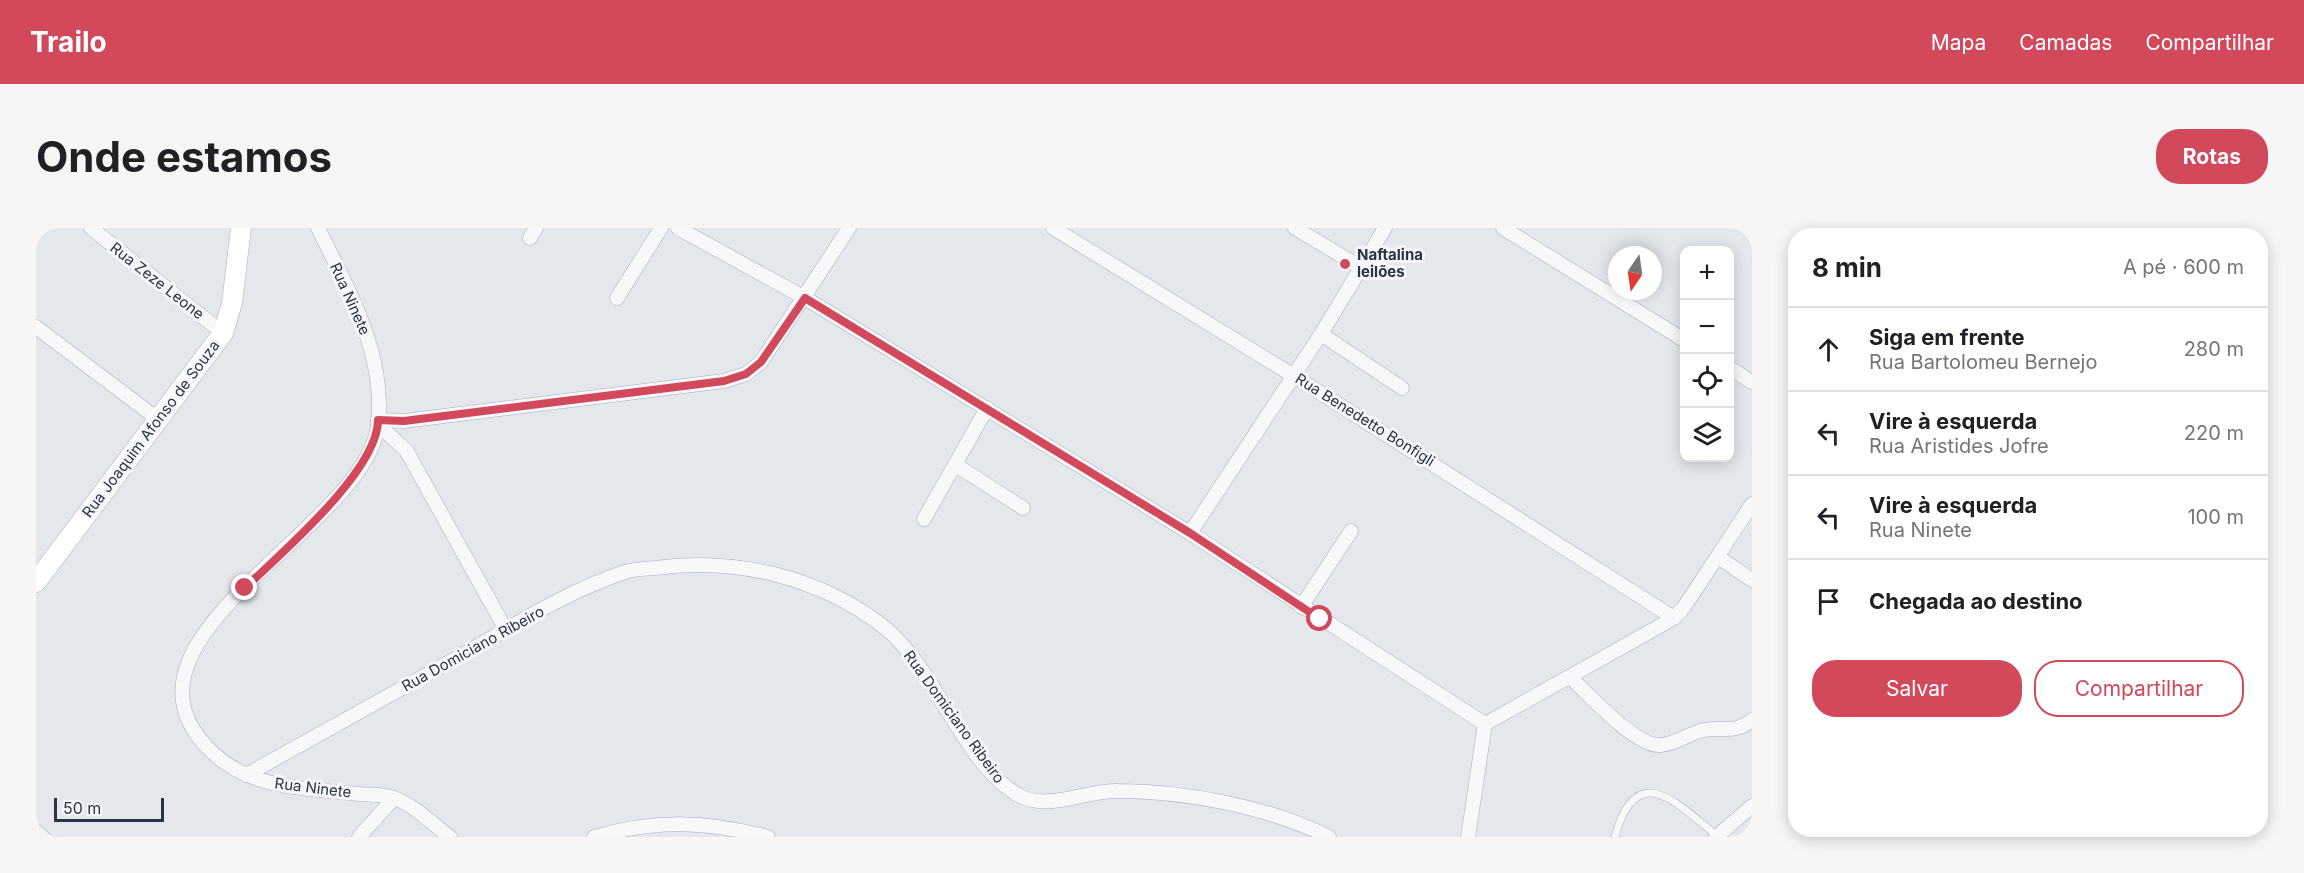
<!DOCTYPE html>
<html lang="pt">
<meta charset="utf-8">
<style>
body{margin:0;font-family:Inter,sans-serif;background:#f6f6f6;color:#202124}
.controls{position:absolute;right:18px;top:18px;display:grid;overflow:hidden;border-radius:12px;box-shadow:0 3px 15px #0003}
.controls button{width:54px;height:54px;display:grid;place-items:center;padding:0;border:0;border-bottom:2px solid #e0e0e0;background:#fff;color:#202124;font:30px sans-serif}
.compass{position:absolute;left:1572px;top:18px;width:54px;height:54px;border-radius:50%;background:#fff;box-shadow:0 3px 15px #0003;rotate:193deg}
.scale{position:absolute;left:18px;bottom:15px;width:110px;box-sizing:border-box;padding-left:6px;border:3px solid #2b3445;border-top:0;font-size:16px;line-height:21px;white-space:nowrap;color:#2b3445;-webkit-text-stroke:4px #f4f6f9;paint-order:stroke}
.stop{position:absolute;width:18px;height:18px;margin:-14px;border:4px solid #d1495b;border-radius:50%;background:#fff}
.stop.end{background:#d1495b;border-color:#fff;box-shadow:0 2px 6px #0008}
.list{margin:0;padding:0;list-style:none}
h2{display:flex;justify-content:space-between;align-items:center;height:78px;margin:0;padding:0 24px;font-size:26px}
h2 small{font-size:20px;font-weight:400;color:#757577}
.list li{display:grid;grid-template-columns:39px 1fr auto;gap:18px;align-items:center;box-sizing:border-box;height:84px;padding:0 24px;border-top:2px solid #e0e0e0}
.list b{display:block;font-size:22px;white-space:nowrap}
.list p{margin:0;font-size:20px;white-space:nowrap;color:#757577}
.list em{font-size:20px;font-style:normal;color:#757577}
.actions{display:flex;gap:12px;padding:18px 24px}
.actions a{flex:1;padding:14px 0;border:2px solid #d1495b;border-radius:24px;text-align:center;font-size:21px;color:#d1495b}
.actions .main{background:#d1495b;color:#fff}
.icon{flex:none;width:33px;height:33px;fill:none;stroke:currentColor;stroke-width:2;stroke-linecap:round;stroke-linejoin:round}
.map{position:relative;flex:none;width:1716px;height:609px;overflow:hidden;border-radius:24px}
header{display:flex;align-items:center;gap:36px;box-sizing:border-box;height:84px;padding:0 30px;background:#d1495b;color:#fff}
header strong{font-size:28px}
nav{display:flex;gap:33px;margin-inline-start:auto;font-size:21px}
.intro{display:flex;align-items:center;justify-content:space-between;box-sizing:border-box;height:144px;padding:0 36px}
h1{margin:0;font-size:42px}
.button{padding:15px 27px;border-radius:24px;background:#d1495b;color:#fff;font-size:21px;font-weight:700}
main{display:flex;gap:36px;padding:0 36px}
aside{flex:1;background:#fff;border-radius:24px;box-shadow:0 3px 15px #0003}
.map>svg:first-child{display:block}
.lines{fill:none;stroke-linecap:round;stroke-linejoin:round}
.lane-casing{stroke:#a9aeb7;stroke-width:8}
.street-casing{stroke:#a9aeb7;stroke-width:15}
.secondary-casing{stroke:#a9aeb7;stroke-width:21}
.lane{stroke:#f7f8fa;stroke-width:7}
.street{stroke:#f7f8fa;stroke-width:14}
.secondary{stroke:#fff;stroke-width:20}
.route{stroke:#d1495b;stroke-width:8}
.poi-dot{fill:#d1495b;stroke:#f4f6f9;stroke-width:2}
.labels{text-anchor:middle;stroke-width:6;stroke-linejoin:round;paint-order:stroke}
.poi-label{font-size:15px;font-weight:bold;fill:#2b3445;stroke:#f4f6f9;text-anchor:start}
.street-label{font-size:15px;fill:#2b3445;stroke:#f4f6f9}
</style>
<header>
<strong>Trailo</strong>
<nav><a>Mapa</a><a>Camadas</a><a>Compartilhar</a></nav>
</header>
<div class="intro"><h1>Onde estamos</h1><a class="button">Rotas</a></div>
<main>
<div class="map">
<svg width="1716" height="609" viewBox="0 0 1716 609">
<rect width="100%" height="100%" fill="#e4e7ec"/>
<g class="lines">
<defs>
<path id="lane" d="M1579,609C1600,530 1641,575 1681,608"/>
<g id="street">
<path d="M55,0L187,105"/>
<path d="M282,0C312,62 350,125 342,197C330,302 56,412 177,525C217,562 271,560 322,566C333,567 348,566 358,570C378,577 397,596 414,609"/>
<path d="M642,0L769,70L1154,305L1449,496"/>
<path d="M1017,0L1258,148L1638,390"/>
<path d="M1259,0L1324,39"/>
<path d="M1467,0L1648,112"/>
<path d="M494,10L500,0"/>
<path d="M581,70L625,0"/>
<path d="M0,99L123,192"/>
<path d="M1285,106L1366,160"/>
<path d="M1694,140L1716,154"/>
<path d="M342,192L368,193L688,153L710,146L725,134L813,0"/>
<path d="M342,197L370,222L470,402"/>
<path d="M920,237L987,280"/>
<path d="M888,291L951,180"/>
<path d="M1154,305L1285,106L1349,0"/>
<path d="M1682,329L1716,352"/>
<path d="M1265,379L1315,303"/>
<path d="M1534,449C1552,466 1601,520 1625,517C1640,516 1653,505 1668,502C1689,498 1696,507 1716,492"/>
<path d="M210,547C284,506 358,464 433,423C482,395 534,362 589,344C598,341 609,341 619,340C700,329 784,349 848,399C900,440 928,538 984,568C1013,583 1051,562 1082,563C1149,563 1233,579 1293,609"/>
<path d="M0,603L7,609"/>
<path d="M323,609L358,570"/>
<path d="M558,609C620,591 669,593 732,609"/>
<path d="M1432,609L1449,496L1638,390L1648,379L1716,276"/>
<path d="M1680,609L1716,578"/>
</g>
<path id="secondary" d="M0,354L187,105L196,75L205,0"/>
</defs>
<use href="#lane" class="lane-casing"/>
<use href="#street" class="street-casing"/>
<use href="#secondary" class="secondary-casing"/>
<use href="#lane" class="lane"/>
<use href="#street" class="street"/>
<use href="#secondary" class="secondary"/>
</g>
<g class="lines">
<path class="route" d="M209,360C245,325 342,243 342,192L368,193L688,153L710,146L725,134L769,70L1154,305L1284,391"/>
</g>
<circle class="poi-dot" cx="1309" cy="36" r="6"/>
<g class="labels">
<g class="poi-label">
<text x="1321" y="32">Naftalina<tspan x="1321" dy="17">leilões</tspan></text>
</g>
<g class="street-label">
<text transform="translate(121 53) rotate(38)" y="5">Rua Zeze Leone</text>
<text transform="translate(314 71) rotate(66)" y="5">Rua Ninete</text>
<text transform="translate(1329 192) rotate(32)" y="5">Rua Benedetto Bonfigli</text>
<text transform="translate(115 201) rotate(-53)" y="5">Rua Joaquim Afonso de Souza</text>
<text transform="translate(437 421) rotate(-29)" y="5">Rua Domiciano Ribeiro</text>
<text transform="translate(918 489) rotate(54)" y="5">Rua Domiciano Ribeiro</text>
<text transform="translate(277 560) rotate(7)" y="5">Rua Ninete</text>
</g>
</g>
</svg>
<div class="controls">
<button>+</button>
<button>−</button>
<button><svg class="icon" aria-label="locate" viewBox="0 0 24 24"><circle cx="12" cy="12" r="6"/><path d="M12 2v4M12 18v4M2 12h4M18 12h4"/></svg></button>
<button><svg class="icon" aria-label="layers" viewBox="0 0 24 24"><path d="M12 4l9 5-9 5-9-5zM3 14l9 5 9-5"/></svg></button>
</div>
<svg class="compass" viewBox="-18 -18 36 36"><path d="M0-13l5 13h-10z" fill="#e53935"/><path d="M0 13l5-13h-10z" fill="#757577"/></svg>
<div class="scale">50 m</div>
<div class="stop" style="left:1284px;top:391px"></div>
<div class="stop end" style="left:209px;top:360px"></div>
</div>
<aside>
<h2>8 min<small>A pé · 600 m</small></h2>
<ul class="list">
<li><svg class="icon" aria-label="ahead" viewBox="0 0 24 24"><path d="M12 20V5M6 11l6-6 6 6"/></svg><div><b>Siga em frente</b><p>Rua Bartolomeu Bernejo</p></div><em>280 m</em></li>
<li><svg class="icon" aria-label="left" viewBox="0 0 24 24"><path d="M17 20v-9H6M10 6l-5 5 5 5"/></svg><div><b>Vire à esquerda</b><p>Rua Aristides Jofre</p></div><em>220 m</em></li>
<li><svg class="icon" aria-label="left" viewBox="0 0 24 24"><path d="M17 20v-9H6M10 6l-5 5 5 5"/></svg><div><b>Vire à esquerda</b><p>Rua Ninete</p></div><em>100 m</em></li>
<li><svg class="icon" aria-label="arrive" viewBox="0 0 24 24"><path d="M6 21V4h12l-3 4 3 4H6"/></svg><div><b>Chegada ao destino</b></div></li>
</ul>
<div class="actions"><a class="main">Salvar</a><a>Compartilhar</a></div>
</aside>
</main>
